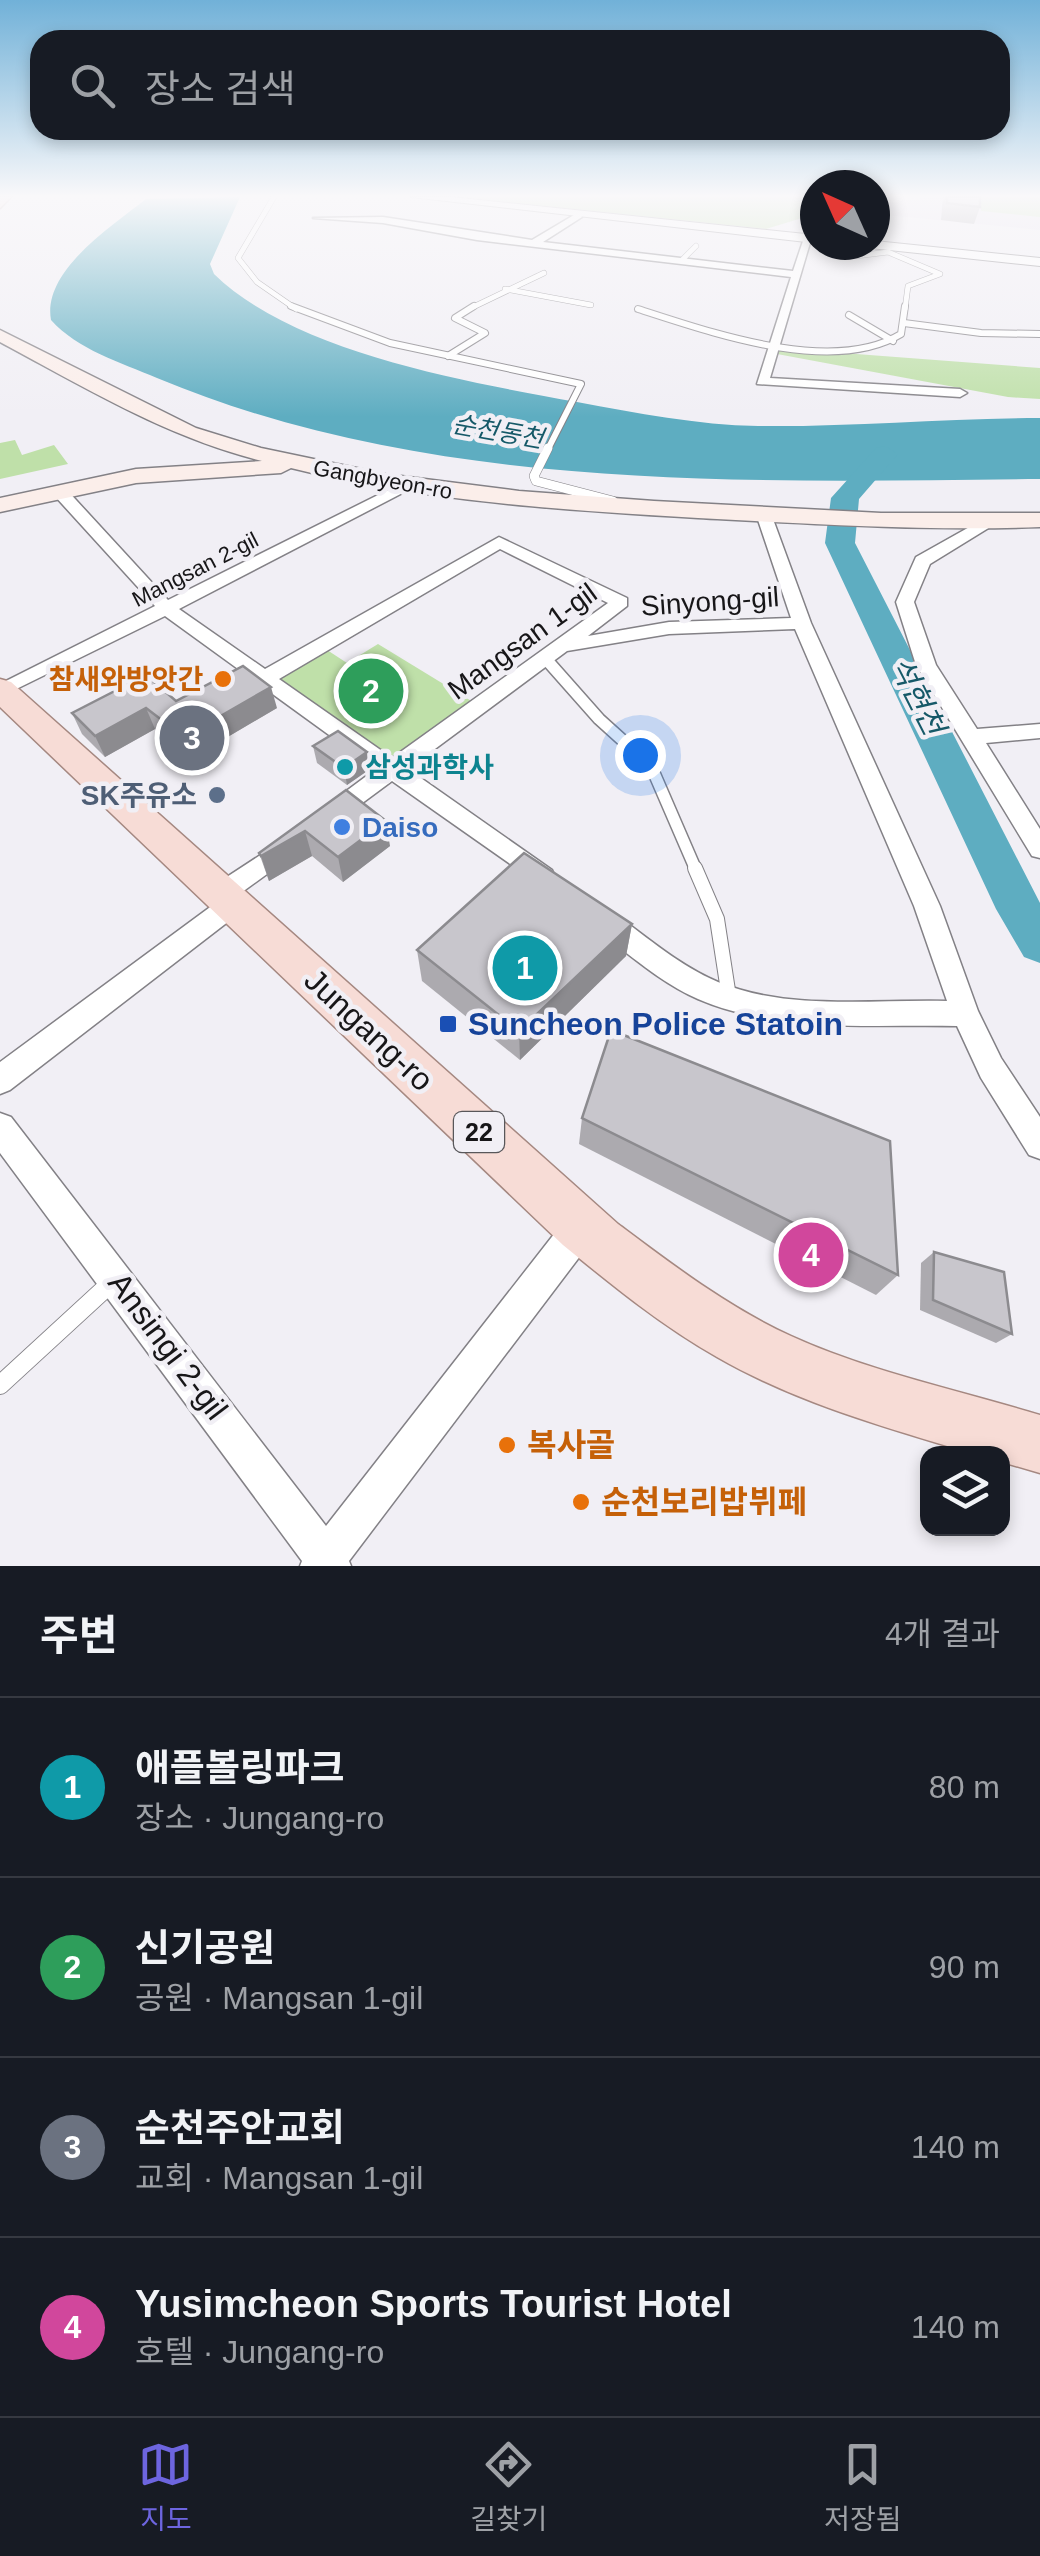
<!DOCTYPE html>
<html lang="ko">
<meta charset="utf-8">
<style>
body{margin:0;font-family:Arial,"Noto Sans KR",sans-serif;background:#242831;color:#f1f3f6}
.controls{position:absolute;right:30px;bottom:30px;display:grid;overflow:hidden;border-radius:20px;box-shadow:0 5px 15px #0003}
.controls button{width:90px;height:90px;display:grid;place-items:center;padding:0;border:0;border-bottom:2px solid #363941;background:#171b24;color:#f1f3f6;font:50px sans-serif}
.compass{position:absolute;left:800px;top:170px;width:90px;height:90px;border-radius:50%;background:#171b24;box-shadow:0 5px 15px #0003;rotate:315deg}
.you{position:absolute;left:640px;top:755px;width:35px;height:35px;margin:-25px;border:8px solid #fff;border-radius:50%;background:#1a73e8;box-shadow:0 0 0 15px #1a73e833}
.badge{display:grid;place-items:center;width:65px;height:65px;border-radius:50%;background:#6d65df;color:#fff;font-size:32px;font-weight:700}
.pin{position:absolute;translate:-50% -50%;border:5px solid #fff;box-shadow:0 2px 10px #0006}
.list{margin:0;padding:0;list-style:none}
h2{display:flex;justify-content:space-between;align-items:center;height:130px;margin:0;padding:0 40px;font-size:42px}
h2 small{font-size:32px;font-weight:400;color:#9ea1a6}
.list li{display:grid;grid-template-columns:65px 1fr auto;gap:30px;align-items:center;box-sizing:border-box;height:180px;padding:0 40px;border-top:2px solid #363941}
.list b{display:block;font-size:38px;white-space:nowrap}
.list p{margin:0;font-size:32px;white-space:nowrap;color:#9ea1a6}
.list em{font-size:32px;font-style:normal;color:#9ea1a6}
.icon{flex:none;width:55px;height:55px;fill:none;stroke:currentColor;stroke-width:2;stroke-linecap:round;stroke-linejoin:round}
.map{position:relative;flex:none;width:1040px;height:1566px;overflow:hidden}
.search{position:absolute;background:#171b24;box-shadow:0 5px 15px #0003;left:30px;right:30px;top:30px;height:110px;display:flex;align-items:center;gap:25px;box-sizing:border-box;padding:0 35px;border-radius:30px;color:#9ea1a6;font-size:38px}
.sheet{height:850px;background:#171b24}
nav{display:flex;justify-content:space-around;align-items:center;box-sizing:border-box;height:140px;border-top:2px solid #363941;background:#171b24;font-size:28px;color:#9ea1a6}
nav a{display:grid;justify-items:center;gap:5px}
nav .on{color:#6d65df}
.map>svg:first-child{display:block}
.built{fill:#e7e1ef}
.green{fill:#bfe0a9}
.water{fill:#5eadc1}
.lines{fill:none;stroke-linecap:round;stroke-linejoin:round}
.river{fill:#5eadc1;fill-rule:evenodd}
.service-far5-casing{stroke:#838186;stroke-width:6}
.service-far4-casing{stroke:#838186;stroke-width:8}
.service-far3-casing{stroke:#838186;stroke-width:10}
.service-far2-casing{stroke:#838186;stroke-width:14}
.service-far1-casing{stroke:#838186;stroke-width:16}
.service-casing{stroke:#838186;stroke-width:20}
.minor-casing{stroke:#838186;stroke-width:3}
.tertiary-casing{stroke:#838186;stroke-width:2}
.secondary-casing{stroke:#838186;stroke-width:3}
.primary-casing{stroke:#a58881;stroke-width:3}
.service-far5{stroke:#fff;stroke-width:5}
.service-far4{stroke:#fff;stroke-width:6}
.service-far3{stroke:#fff;stroke-width:9}
.service-far2{stroke:#fff;stroke-width:11}
.service-far1{stroke:#fff;stroke-width:14}
.service{stroke:#fff;stroke-width:18}
.minor{fill:#fff;fill-rule:evenodd}
.tertiary{fill:#fff;fill-rule:evenodd}
.secondary{fill:#fbeeea;fill-rule:evenodd}
.primary{fill:#f7dcd6;fill-rule:evenodd}
.wall{fill:#acaaaf}
.shaded-wall{fill:#8c8b8f}
.building{fill:#c8c6cc;stroke:#8c8b8f;stroke-width:2.5}
.food-dot{fill:#e8710a;stroke:#f1eff5;stroke-width:4}
.culture-dot{fill:#0f9aa8;stroke:#f1eff5;stroke-width:4}
.service-dot{fill:#5c6f8a;stroke:#f1eff5;stroke-width:4}
.shop-dot{fill:#3f7fe0;stroke:#f1eff5;stroke-width:4}
.transit-dot{fill:#1a4fb4;stroke:#f1eff5;stroke-width:4}
.labels{text-anchor:middle;stroke-width:9;stroke-linejoin:round;paint-order:stroke}
.far-street-label{font-size:22px;fill:#171618;stroke:#f1eff5}
.far-water-label{font-size:25px;font-style:italic;fill:#165968;stroke:#f1eff5}
.shield{fill:#f1eff5;stroke:#58575a;stroke-width:2.5}
.shield-label{font-size:25px;font-weight:bold;fill:#171618}
.street-label{font-size:28px;fill:#171618;stroke:#f1eff5}
.food-label{font-size:28px;font-weight:bold;fill:#c56008;stroke:#f1eff5;text-anchor:end}
.culture-label{font-size:28px;font-weight:bold;fill:#0d838f;stroke:#f1eff5;text-anchor:start}
.service-label{font-size:28px;font-weight:bold;fill:#4e5e75;stroke:#f1eff5;text-anchor:end}
.shop-label{font-size:28px;font-weight:bold;fill:#366cbe;stroke:#f1eff5;text-anchor:start}
.water-label{font-size:30px;font-style:italic;fill:#165968;stroke:#f1eff5}
.near-transit-label{font-size:32px;font-weight:bold;fill:#164399;stroke:#f1eff5;text-anchor:start}
.near-street-label{font-size:32px;fill:#171618;stroke:#f1eff5}
.near-food-label{font-size:32px;font-weight:bold;fill:#c56008;stroke:#f1eff5;text-anchor:start}
</style>
<div class="map">
<svg width="1040" height="1566" viewBox="0 0 1040 1566">
<rect width="100%" height="100%" fill="#f1eff5"/>
<path class="built" d="M934,197H1040V230L875,214L876,204Z"/>
<g class="green">
<path d="M457,197H815V214L766,229Z"/>
<path d="M981,197H1040V217L981,211Z"/>
<path d="M777,348L1040,368V399L1008,397L777,354Z"/>
<path d="M15,440L22,455L54,445L68,464L0,479V443Z"/>
<path d="M378,644L473,702L396,758L377,753L272,679L324,648L347,663Z"/>
</g>
<path class="water" d="M240,197L210,264L214,274C295,353 468,382 577,402C637,413 697,425 758,426C852,427 946,418 1040,418V479C747,482 432,493 157,378C120,362 78,350 51,320C42,271 112,226 146,199Z"/>
<g class="lines">
<path class="river" d="M885,446L898,454L859,499L855,543L1040,903V963L1024,957L996,909L825,543L831,498L876,448Z"/>
<defs>
<g id="service-far5">
<path d="M274,197L238,258L257,282L296,309"/>
<path d="M856,256L888,252L940,274L908,286L905,309"/>
<path d="M683,259L696,246"/>
<path d="M505,289L591,305"/>
<path d="M469,309L544,273"/>
</g>
<g id="service-far4">
<path d="M291,306L390,343L581,384L547,451"/>
<path d="M638,309C710,332 832,376 901,334L905,306"/>
<path d="M849,315L893,341"/>
<path d="M904,323L981,333L1040,334"/>
<path d="M448,356L485,333L455,318L474,306"/>
</g>
<path id="service-far3" d="M548,448L534,476L536,481L613,501"/>
<path id="service-far2" d="M545,658L599,719L651,766L696,870"/>
<path id="service-far1" d="M695,868L717,919L729,997"/>
<path id="service" d="M0,1385L111,1283"/>
<g id="minor">
<path d="M579,212L582,217L543,242L793,271L804,238L812,236L770,378L960,389L967,393L960,397L757,384L791,277L477,240L383,223L313,218L383,217L532,240Z"/>
<path d="M402,483L416,486L179,609L265,669L499,537L627,598V606L588,636L669,622L791,618L756,514L770,511L811,623L940,906L978,1011L1001,1058L1040,1117V1159L1029,1155L981,1078L957,1026C871,1024 780,1034 698,999C661,983 629,954 597,930L593,922L597,914L606,911L615,914C648,938 680,966 718,982C788,1011 873,999 947,1001L914,906L795,629L669,634L567,651L408,769L552,870L555,877L552,884L543,887L392,781L338,821H322L318,815L322,809L376,769L165,616L0,697V684L155,606L53,494V488H65L168,600ZM500,549L608,603L392,758L279,679Z"/>
<path d="M989,516L997,521L995,524L930,564L914,602L936,665L977,729L1040,724V738L986,743L1040,829V858L1032,856L916,665L896,602L916,557Z"/>
<path d="M288,837L296,839L300,846L296,853L238,895L246,904L242,911L10,1090L0,1094V1062L217,902L209,893L213,886Z"/>
<path d="M0,1113L11,1117L326,1526L569,1215L581,1211L593,1215L597,1227L593,1239L349,1561L351,1566H300L302,1561L0,1153Z"/>
</g>
<g id="tertiary">
<path d="M411,197H450L815,235V243Z"/>
<path d="M875,241L1040,258V266L870,248Z"/>
</g>
<path id="secondary" d="M0,330L196,428L261,448L385,474L519,491L654,501L881,513H1040V527C926,531 812,524 698,518C561,510 424,501 291,468L281,473L136,483L0,512V498L136,469L262,461C166,437 86,388 0,342Z"/>
<g id="primary">
<path d="M0,197H11L0,208Z"/>
<path d="M0,679L11,682L618,1224C673,1265 729,1308 791,1336C870,1372 958,1390 1040,1415V1473L1002,1462V1454H974C887,1428 797,1403 717,1357C662,1326 612,1285 563,1245L0,707Z"/>
</g>
</defs>
<use href="#service-far5" class="service-far5-casing"/>
<use href="#service-far4" class="service-far4-casing"/>
<use href="#service-far3" class="service-far3-casing"/>
<use href="#service-far2" class="service-far2-casing"/>
<use href="#service-far1" class="service-far1-casing"/>
<use href="#service" class="service-casing"/>
<use href="#minor" class="minor-casing"/>
<use href="#tertiary" class="tertiary-casing"/>
<use href="#secondary" class="secondary-casing"/>
<use href="#primary" class="primary-casing"/>
<use href="#service-far5" class="service-far5"/>
<use href="#service-far4" class="service-far4"/>
<use href="#service-far3" class="service-far3"/>
<use href="#service-far2" class="service-far2"/>
<use href="#service-far1" class="service-far1"/>
<use href="#service" class="service"/>
<use href="#minor" class="minor"/>
<use href="#tertiary" class="tertiary"/>
<use href="#secondary" class="secondary"/>
<use href="#primary" class="primary"/>
</g>
<g class="wall">
<path d="M943,197H980V207L974,224L941,220Z"/>
<path d="M176,701L277,708L192,758L155,729L105,757L82,734L72,713Z"/>
<path d="M313,746L370,769L347,785L317,763Z"/>
<path d="M346,790L390,846L343,882L312,856L269,881L259,853Z"/>
<path d="M632,924L626,956L520,1060L422,981L417,950Z"/>
<path d="M582,1118L898,1275L876,1295L579,1144Z"/>
<path d="M934,1252L1012,1334L996,1343L920,1310L921,1263Z"/>
</g>
<g class="shaded-wall">
<path d="M271,687L277,708L192,758L184,737Z"/>
<path d="M146,708L155,729L105,757L95,736Z"/>
<path d="M367,752L370,769L347,785L344,768Z"/>
<path d="M386,821L390,846L343,882L338,857Z"/>
<path d="M305,831L312,856L269,881L261,856Z"/>
<path d="M632,924L626,956L520,1060L519,1031Z"/>
</g>
<g class="building">
<path d="M947,197H980V207L947,203Z"/>
<path d="M243,666L271,687L184,737L146,708L95,736L72,713L146,675L176,701Z"/>
<path d="M338,731L367,752L344,768L313,746Z"/>
<path d="M346,790L386,821L338,857L305,831L261,856L259,853Z"/>
<path d="M524,853L632,924L519,1031L417,950Z"/>
<path d="M611,1030L890,1141L898,1275L582,1118Z"/>
<path d="M934,1252L1004,1272L1012,1334L933,1300Z"/>
</g>
<linearGradient id="sky" x2="0" y2="1"><stop stop-color="#71b1d8"/><stop offset="0.47" stop-color="#f9f8fa"/><stop offset="1" stop-color="#f9f8fa" stop-opacity="0"/></linearGradient>
<rect width="1040" height="417" fill="url(#sky)"/>
<g class="food-dot">
<circle cx="223" cy="679" r="10"/>
<circle cx="507" cy="1445" r="10"/>
<circle cx="581" cy="1502" r="10"/>
</g>
<circle class="culture-dot" cx="345" cy="767" r="10"/>
<circle class="service-dot" cx="217" cy="795" r="10"/>
<circle class="shop-dot" cx="342" cy="827" r="10"/>
<rect class="transit-dot" x="438" y="1014" width="20" height="20" rx="5"/>
<g class="labels">
<g class="far-street-label">
<text transform="translate(383 479) rotate(10)" y="8">Gangbyeon-ro</text>
<text transform="translate(195 569) rotate(-27)" y="8">Mangsan 2-gil</text>
</g>
<g class="far-water-label">
<text transform="translate(498 431) rotate(10)" y="9">순천동천</text>
</g>
<rect class="shield" x="454" y="1112" width="50" height="40" rx="8"/>
<g class="shield-label">
<text x="479" y="1141">22</text>
</g>
<g class="street-label">
<text transform="translate(710 601) rotate(-4)" y="10">Sinyong-gil</text>
<text transform="translate(522 641) rotate(-36)" y="10">Mangsan 1-gil</text>
</g>
<g class="food-label">
<text x="203" y="689">참새와방앗간</text>
</g>
<g class="culture-label">
<text x="365" y="777">삼성과학사</text>
</g>
<g class="service-label">
<text x="197" y="805">SK주유소</text>
</g>
<g class="shop-label">
<text x="362" y="837">Daiso</text>
</g>
<g class="water-label">
<text transform="translate(917 696) rotate(63)" y="10">석현천</text>
</g>
<g class="near-transit-label">
<text x="468" y="1035">Suncheon Police Statoin</text>
</g>
<g class="near-street-label">
<text transform="translate(369 1030) rotate(43)" y="11">Jungang-ro</text>
<text transform="translate(168 1346) rotate(53)" y="11">Ansingi 2-gil</text>
</g>
<g class="near-food-label">
<text x="527" y="1456">복사골</text>
<text x="601" y="1513">순천보리밥뷔페</text>
</g>
</g>
</svg>
<div class="controls">
<button><svg class="icon" aria-label="layers" viewBox="0 0 24 24"><path d="M12 4l9 5-9 5-9-5zM3 14l9 5 9-5"/></svg></button>
</div>
<svg class="compass" viewBox="-18 -18 36 36"><path d="M0-13l5 13h-10z" fill="#e53935"/><path d="M0 13l5-13h-10z" fill="#9ea1a6"/></svg>
<div class="you"></div>
<div class="pin badge" style="left:525px;top:968px;background:#0f9aa8">1</div>
<div class="pin badge" style="left:371px;top:691px;background:#2e9e5b">2</div>
<div class="pin badge" style="left:192px;top:738px;background:#6b7280">3</div>
<div class="pin badge" style="left:811px;top:1255px;background:#d1479c">4</div>
<div class="search"><svg class="icon" aria-label="search" viewBox="0 0 24 24"><circle cx="10" cy="10" r="6"/><path d="M15 15l6 6"/></svg>장소 검색</div>
</div>
<section class="sheet">
<h2>주변<small>4개 결과</small></h2>
<ul class="list">
<li><span class="badge" style="background:#0f9aa8">1</span><div><b>애플볼링파크</b><p>장소 · Jungang-ro</p></div><em>80 m</em></li>
<li><span class="badge" style="background:#2e9e5b">2</span><div><b>신기공원</b><p>공원 · Mangsan 1-gil</p></div><em>90 m</em></li>
<li><span class="badge" style="background:#6b7280">3</span><div><b>순천주안교회</b><p>교회 · Mangsan 1-gil</p></div><em>140 m</em></li>
<li><span class="badge" style="background:#d1479c">4</span><div><b>Yusimcheon Sports Tourist Hotel</b><p>호텔 · Jungang-ro</p></div><em>140 m</em></li>
</ul>
</section>
<nav>
<a class="on"><svg class="icon" aria-label="map" viewBox="0 0 24 24"><path d="M3 6l6-2 6 2 6-2v14l-6 2-6-2-6 2zM9 4v14M15 6v14"/></svg>지도</a>
<a><svg class="icon" aria-label="directions" viewBox="0 0 24 24"><path d="M12 3l9 9-9 9-9-9zM9 14v-3h6M13 9l2 2-2 2"/></svg>길찾기</a>
<a><svg class="icon" aria-label="saved" viewBox="0 0 24 24"><path d="M7 4h10v16l-5-4-5 4z"/></svg>저장됨</a>
</nav>
